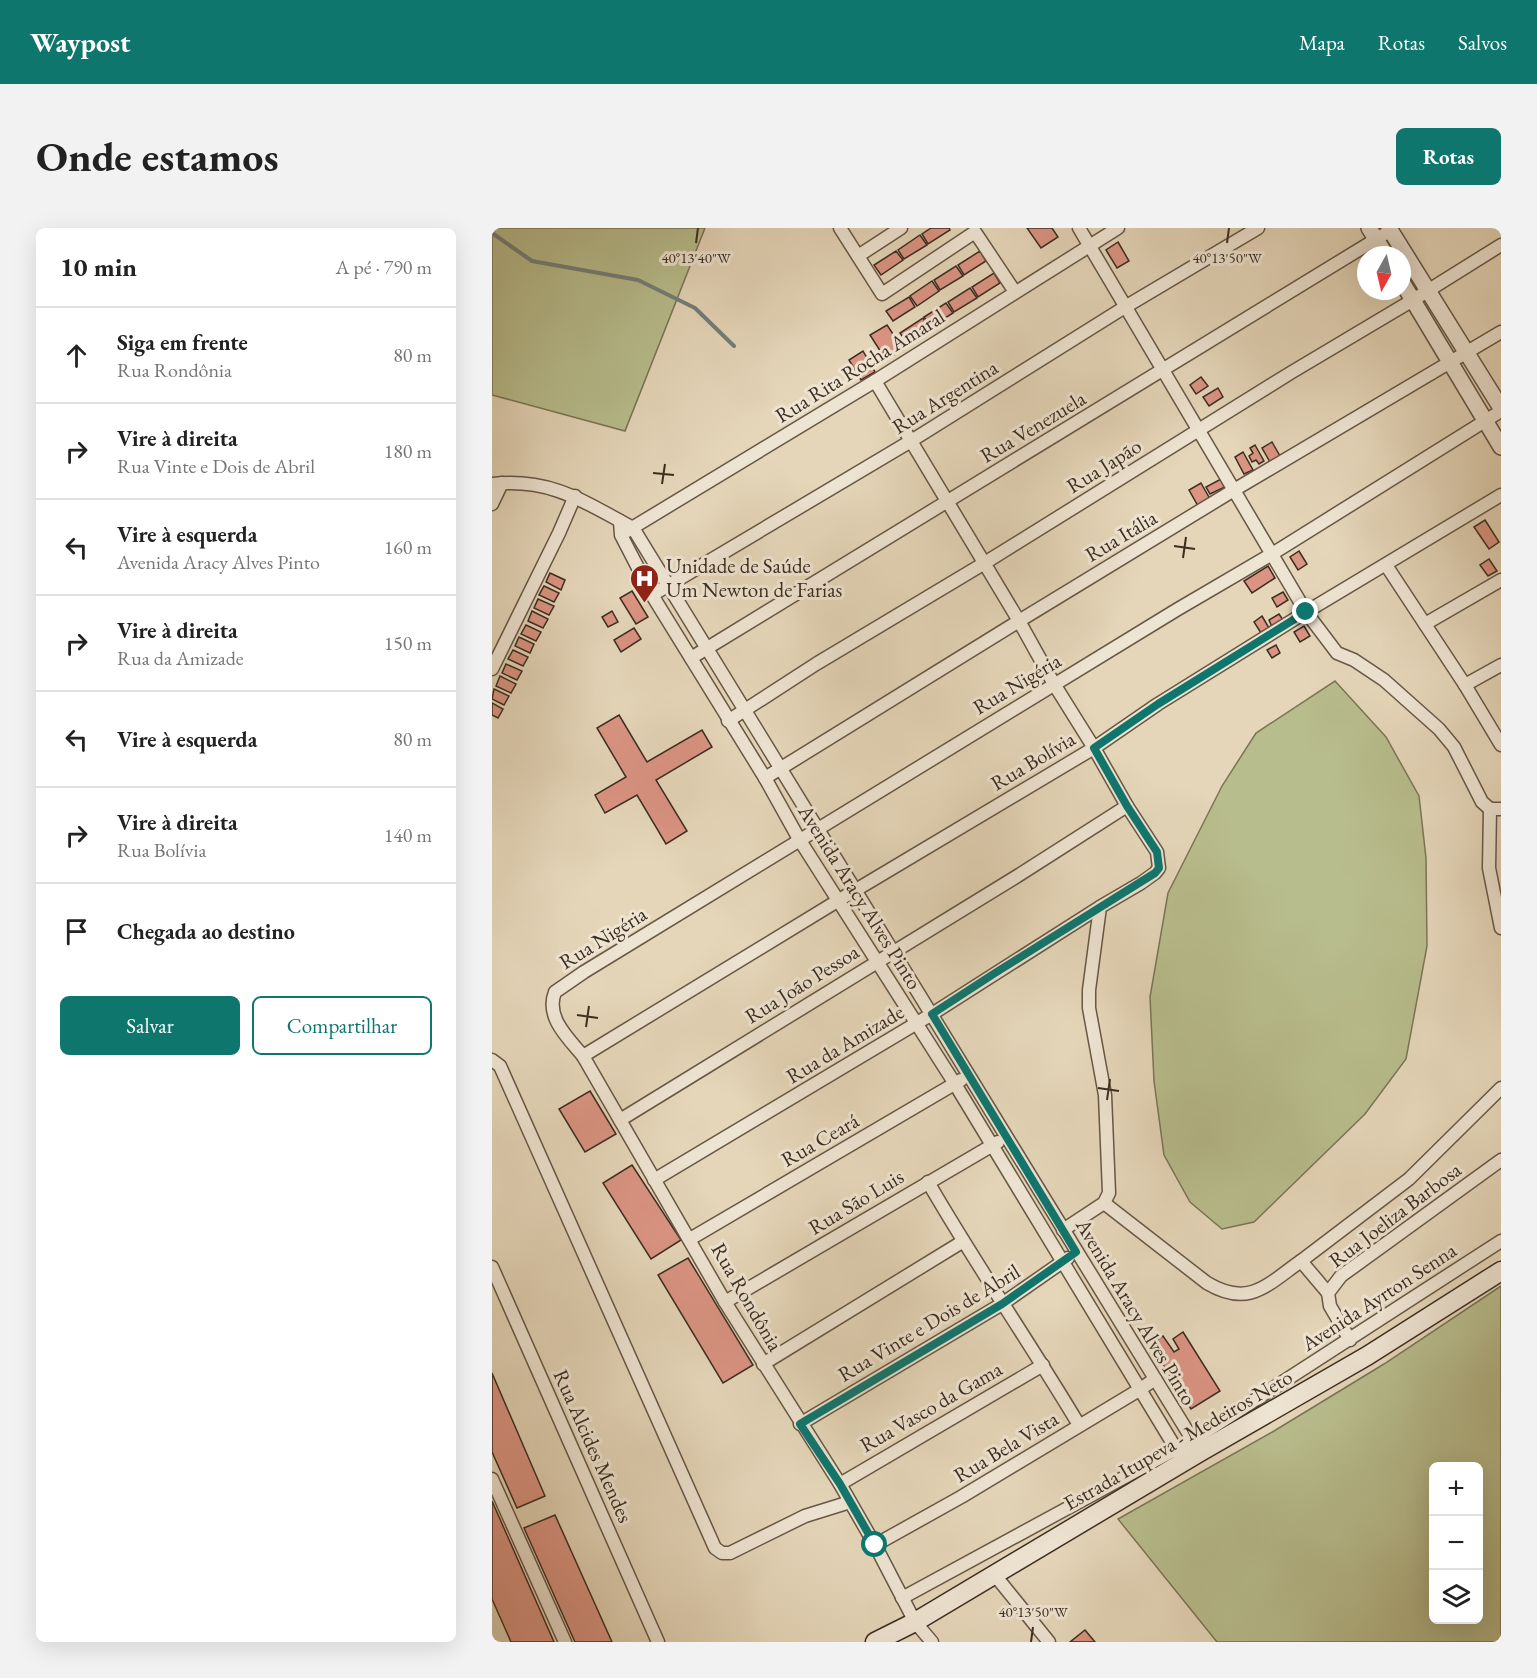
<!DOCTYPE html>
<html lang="pt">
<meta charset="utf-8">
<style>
body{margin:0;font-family:"EB Garamond",serif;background:#f2f2f2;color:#222}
.controls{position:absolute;right:18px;bottom:18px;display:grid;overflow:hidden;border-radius:9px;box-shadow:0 6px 24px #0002}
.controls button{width:54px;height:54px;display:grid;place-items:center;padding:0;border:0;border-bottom:2px solid #e0e0e0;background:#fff;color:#222;font:30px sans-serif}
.compass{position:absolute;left:865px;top:18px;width:54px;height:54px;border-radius:50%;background:#fff;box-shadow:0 6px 24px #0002;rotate:188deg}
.stop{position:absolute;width:18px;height:18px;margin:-14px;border:4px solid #0f766e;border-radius:50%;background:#fff}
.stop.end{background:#0f766e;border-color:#fff;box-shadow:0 2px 6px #0008}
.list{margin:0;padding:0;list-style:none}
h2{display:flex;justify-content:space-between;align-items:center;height:78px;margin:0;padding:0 24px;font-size:26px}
h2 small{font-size:20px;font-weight:400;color:#767676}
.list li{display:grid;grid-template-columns:39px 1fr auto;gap:18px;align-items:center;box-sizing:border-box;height:96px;padding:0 24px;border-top:2px solid #e0e0e0}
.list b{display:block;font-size:22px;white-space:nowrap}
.list p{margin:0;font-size:20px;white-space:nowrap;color:#767676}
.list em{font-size:20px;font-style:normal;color:#767676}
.actions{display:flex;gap:12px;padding:18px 24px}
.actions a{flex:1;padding:14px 0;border:2px solid #0f766e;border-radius:9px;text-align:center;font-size:21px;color:#0f766e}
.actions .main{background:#0f766e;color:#fff}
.icon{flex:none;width:33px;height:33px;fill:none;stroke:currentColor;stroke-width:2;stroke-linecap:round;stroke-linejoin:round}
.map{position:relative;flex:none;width:1009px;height:1414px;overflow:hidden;border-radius:9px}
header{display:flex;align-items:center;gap:36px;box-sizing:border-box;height:84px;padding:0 30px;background:#0f766e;color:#fff}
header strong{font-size:28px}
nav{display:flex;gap:33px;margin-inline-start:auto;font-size:21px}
.intro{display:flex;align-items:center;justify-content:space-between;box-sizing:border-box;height:144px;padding:0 36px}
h1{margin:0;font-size:42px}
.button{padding:15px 27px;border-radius:9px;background:#0f766e;color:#fff;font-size:21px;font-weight:700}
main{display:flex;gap:36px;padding:0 36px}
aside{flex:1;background:#fff;border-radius:9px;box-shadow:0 6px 24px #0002}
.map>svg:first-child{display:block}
.green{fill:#b8bd8d;stroke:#7a7556;stroke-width:1.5;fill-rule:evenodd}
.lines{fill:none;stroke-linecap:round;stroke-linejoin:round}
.stream{stroke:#73807b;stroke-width:4}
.building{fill:#db9483;stroke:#3b2d20;stroke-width:1.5}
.minor-casing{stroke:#665746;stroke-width:15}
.tertiary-casing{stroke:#665746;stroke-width:18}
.secondary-casing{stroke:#3b2d20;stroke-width:21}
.minor{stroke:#eee4d2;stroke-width:12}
.tertiary{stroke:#eee4d2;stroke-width:15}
.secondary{stroke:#eee4d2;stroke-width:18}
.route{stroke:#0f766e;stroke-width:8}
.ticks{fill:none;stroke:#3b2d20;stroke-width:2}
.labels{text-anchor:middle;stroke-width:6;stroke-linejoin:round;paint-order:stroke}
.street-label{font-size:21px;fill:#3b2d20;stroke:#eee4d2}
.poi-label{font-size:21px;fill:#3b2d20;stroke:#eee4d2;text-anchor:start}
.ticks-label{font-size:15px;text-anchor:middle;fill:#3b2d20;stroke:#eee4d2;stroke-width:6;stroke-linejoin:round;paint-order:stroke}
</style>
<header>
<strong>Waypost</strong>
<nav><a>Mapa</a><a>Rotas</a><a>Salvos</a></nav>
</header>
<div class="intro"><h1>Onde estamos</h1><a class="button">Rotas</a></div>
<main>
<aside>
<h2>10 min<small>A pé · 790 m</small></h2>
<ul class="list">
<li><svg class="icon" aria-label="ahead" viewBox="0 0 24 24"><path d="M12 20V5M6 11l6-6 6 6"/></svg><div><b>Siga em frente</b><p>Rua Rondônia</p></div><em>80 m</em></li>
<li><svg class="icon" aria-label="right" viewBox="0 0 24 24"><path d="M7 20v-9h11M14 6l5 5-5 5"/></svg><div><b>Vire à direita</b><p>Rua Vinte e Dois de Abril</p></div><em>180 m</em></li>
<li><svg class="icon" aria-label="left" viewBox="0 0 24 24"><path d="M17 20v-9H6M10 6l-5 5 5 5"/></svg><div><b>Vire à esquerda</b><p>Avenida Aracy Alves Pinto</p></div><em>160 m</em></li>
<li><svg class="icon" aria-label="right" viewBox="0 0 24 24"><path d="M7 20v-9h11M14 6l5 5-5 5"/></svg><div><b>Vire à direita</b><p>Rua da Amizade</p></div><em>150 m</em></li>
<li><svg class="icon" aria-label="left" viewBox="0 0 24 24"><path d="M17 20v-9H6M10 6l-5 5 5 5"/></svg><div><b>Vire à esquerda</b></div><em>80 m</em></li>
<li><svg class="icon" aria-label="right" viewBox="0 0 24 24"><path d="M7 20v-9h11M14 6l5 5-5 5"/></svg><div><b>Vire à direita</b><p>Rua Bolívia</p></div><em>140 m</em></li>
<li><svg class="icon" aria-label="arrive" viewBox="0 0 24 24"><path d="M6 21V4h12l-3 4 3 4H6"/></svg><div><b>Chegada ao destino</b></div></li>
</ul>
<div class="actions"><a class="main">Salvar</a><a>Compartilhar</a></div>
</aside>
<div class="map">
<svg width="1009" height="1414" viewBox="0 0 1009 1414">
<rect width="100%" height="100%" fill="#e5d6b9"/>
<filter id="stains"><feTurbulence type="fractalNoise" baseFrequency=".00333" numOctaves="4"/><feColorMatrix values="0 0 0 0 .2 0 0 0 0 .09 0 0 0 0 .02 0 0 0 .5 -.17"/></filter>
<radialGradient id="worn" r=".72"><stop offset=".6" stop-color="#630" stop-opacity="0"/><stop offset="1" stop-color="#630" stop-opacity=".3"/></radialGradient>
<g class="green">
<path d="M0,0H213L133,203L0,167Z"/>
<path d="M843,453L894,509L927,568L934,630L935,718L914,831L873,886L762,994L730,1001L698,974L672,927L662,853L658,769L676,665L730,558L764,505Z"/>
<path d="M1009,1058V1414H725L626,1291L782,1203L892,1136ZM987,1238V1392H942V1238Z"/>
</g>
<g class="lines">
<path class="stream" d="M0,5L40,33L146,52L203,80L242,118"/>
</g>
<g class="building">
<path d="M439,0H457L458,2L436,16L430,6Z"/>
<path d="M535,0H560L566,9L549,20Z"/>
<path d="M428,7L435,17L412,31L406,22Z"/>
<path d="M626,14L637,33L625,40L614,22Z"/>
<path d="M404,23L411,32L389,47L382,37Z"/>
<path d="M488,23L494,33L472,47L466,37Z"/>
<path d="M464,38L471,48L448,62L442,52Z"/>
<path d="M502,45L508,55L486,69L480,59Z"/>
<path d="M440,53L447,63L425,78L418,68Z"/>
<path d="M478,60L485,70L462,84L456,74Z"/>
<path d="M417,69L423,79L401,93L394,83Z"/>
<path d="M454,75L461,85L439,99L432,89Z"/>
<path d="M431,90L437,100L415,115L408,105Z"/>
<path d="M395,97L411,121L394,132L378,107Z"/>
<path d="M371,123L383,144L369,152L357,132Z"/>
<path d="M709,149L716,158L704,166L698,157Z"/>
<path d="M726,160L731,169L717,178L711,169Z"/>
<path d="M780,214L788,228L778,234L770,220Z"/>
<path d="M763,217L772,233L767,236L764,232L760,234L757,228L761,225L758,220Z"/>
<path d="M751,224L761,242L752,246L743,229Z"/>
<path d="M729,251L733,259L718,266L714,259Z"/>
<path d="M709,255L718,271L706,278L697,262Z"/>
<path d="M993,292L1007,314L997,321L982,299Z"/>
<path d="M807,323L815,336L806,342L798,329Z"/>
<path d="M997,331L1005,343L996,348L988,337Z"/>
<path d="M776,338L783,350L760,365L752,353Z"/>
<path d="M58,345L73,352L69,362L54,354Z"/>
<path d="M52,358L67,365L62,374L47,367Z"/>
<path d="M140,363L156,389L144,396L128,370Z"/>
<path d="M791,364L796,372L785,379L780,370Z"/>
<path d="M46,371L62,378L57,387L42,380Z"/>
<path d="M40,383L56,391L51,400L36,393Z"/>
<path d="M120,383L126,394L116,399L110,389Z"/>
<path d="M787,386L791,392L780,399L777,392Z"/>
<path d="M770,388L777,400L769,405L762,394Z"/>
<path d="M34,397L49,404L44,413L29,406Z"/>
<path d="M812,398L818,408L808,414L802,404Z"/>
<path d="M142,400L149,411L129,424L122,412Z"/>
<path d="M27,409L42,416L38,425L23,418Z"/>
<path d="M784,417L788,425L780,430L775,422Z"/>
<path d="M21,422L36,429L31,438L16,431Z"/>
<path d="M14,436L30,443L25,452L10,445Z"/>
<path d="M8,448L24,456L19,465L4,458Z"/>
<path d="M2,461L17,468L12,477L0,471Z"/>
<path d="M0,475L11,481L6,490L0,487Z"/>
<path d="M127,487L155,534L210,502L220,519L164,552L195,603L174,616L145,567L113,585L103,567L134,549L105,500Z"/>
<path d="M98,863L124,906L93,924L67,881Z"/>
<path d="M140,937L189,1012L159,1031L111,955Z"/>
<path d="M196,1030L261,1137L231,1155L166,1047Z"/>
<path d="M691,1104L728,1163L699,1181L658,1116L671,1108L682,1124L687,1121L681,1111Z"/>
<path d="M0,1145L53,1268L25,1280L0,1224Z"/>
<path d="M0,1273L62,1414H19L0,1371Z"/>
<path d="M63,1287L120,1414H83L32,1300Z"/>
<path d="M593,1402L603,1414H578Z"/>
</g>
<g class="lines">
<defs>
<g id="minor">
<path d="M348,0L390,66L483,4L523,64"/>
<path d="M587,0L814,384L845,425L862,432L892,452L947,501L962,519L990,574L998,581H1009"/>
<path d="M366,28L409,0"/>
<path d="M0,256C59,250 91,273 141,300L708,1224"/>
<path d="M0,276L10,255"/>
<path d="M128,293L129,307L160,367L273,550L307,611L463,856L692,1234"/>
<path d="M135,303L383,153L626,0"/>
<path d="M894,337L973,457L1009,517"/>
<path d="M160,367L419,213L633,79L766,0"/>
<path d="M933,396L1009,352"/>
<path d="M199,430L891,7"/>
<path d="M0,441L67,305L83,268"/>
<path d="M973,457L1009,437"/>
<path d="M236,493L324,436L491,336L800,144L921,72L1009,17"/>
<path d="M273,550L527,393L742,262L1009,104"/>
<path d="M998,581L997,640L1009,700"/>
<path d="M91,828L347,672L602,520L666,476L814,384L1009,267"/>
<path d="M0,832L8,838L223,1320L230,1325H238L313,1288L358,1274"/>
<path d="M128,892L527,647L635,578"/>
<path d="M162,952L440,786L608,679L649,655L663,645L667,640L665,624L635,578L602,520L562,456L527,393L383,153"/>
<path d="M436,954C484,1037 538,1115 587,1197"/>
<path d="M612,975L715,1055C757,1080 775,1057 809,1033L836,1065"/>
<path d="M571,1002L612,975L617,965L613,867L597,780V762L608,679"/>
<path d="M198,1011L469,852"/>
<path d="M809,1033L917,951L1009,860"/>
<path d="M0,1039L166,1414"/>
<path d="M233,1074L506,914"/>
<path d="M858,1112L838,1078L836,1065L849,1048L1009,932"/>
<path d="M271,1136L470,1014"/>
<path d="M308,1196L510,1076L576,1030"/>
<path d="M0,1251L73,1414"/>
<path d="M348,1256L551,1137"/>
<path d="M383,1317L469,1269L647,1162L663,1151"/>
<path d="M502,1346L557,1414"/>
<path d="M410,1370L701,1212L1009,1013"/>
<path d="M440,1414L423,1394L383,1317L348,1256L233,1074L91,828C76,810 53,789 63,764L92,744L686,381L780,326L1009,183"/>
</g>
<g id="tertiary">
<path d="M877,0L894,27"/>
<path d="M897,0L1009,180"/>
<path d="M910,54L1009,219"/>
</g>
<path id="secondary" d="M383,1414L423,1394L708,1224L875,1128L1009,1043"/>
</defs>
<use href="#minor" class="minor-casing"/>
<use href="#tertiary" class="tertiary-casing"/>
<use href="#secondary" class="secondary-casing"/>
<use href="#minor" class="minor"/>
<use href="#tertiary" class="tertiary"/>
<use href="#secondary" class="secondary"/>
</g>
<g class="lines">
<path class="route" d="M383,1317L348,1256L308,1196L510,1076L584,1024L440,786L503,745L663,645L667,640L665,624L635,578L602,520L666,476L814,384"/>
</g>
<path class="ticks" d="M204,15L206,0M735,15L737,0M161,245L182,247M170,256L173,236M682,318L703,321M691,330L694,309M85,787L106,790M94,799L97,778M606,860L627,863M615,872L618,851M539,1414L541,1399"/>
<defs>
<symbol id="hospital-pin" viewBox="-11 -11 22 30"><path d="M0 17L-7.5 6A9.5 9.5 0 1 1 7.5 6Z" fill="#8f2418" stroke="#eee4d2"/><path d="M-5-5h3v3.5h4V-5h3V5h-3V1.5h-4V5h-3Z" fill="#fff"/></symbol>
</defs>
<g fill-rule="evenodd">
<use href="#hospital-pin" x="136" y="334" width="33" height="45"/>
</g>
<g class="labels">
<g class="street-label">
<text transform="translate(368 138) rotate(-32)" y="7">Rua Rita Rocha Amaral</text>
<text transform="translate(453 169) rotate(-32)" y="7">Rua Argentina</text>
<text transform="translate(541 199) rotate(-31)" y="7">Rua Venezuela</text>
<text transform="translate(612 238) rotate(-32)" y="7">Rua Japão</text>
<text transform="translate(629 308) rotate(-31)" y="7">Rua Itália</text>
<text transform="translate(525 456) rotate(-31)" y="7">Rua Nigéria</text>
<text transform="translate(541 533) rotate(-31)" y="7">Rua Bolívia</text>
<text transform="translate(368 669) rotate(58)" y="7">Avenida Aracy Alves Pinto</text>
<text transform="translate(111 710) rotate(-32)" y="7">Rua Nigéria</text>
<text transform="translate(310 756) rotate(-32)" y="7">Rua João Pessoa</text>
<text transform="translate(353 816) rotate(-31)" y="7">Rua da Amizade</text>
<text transform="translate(328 912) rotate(-30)" y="7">Rua Ceará</text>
<text transform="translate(364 974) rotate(-31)" y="7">Rua São Luis</text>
<text transform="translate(903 987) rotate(-37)" y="7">Rua Joeliza Barbosa</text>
<text transform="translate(255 1069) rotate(60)" y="7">Rua Rondônia</text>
<text transform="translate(887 1069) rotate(-33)" y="7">Avenida Ayrton Senna</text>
<text transform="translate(644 1084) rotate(59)" y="7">Avenida Aracy Alves Pinto</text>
<text transform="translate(437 1095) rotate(-31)" y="7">Rua Vinte e Dois de Abril</text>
<text transform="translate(439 1179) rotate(-30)" y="7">Rua Vasco da Gama</text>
<text transform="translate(686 1212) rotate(-30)" y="7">Estrada Itupeva - Medeiros Neto</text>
<text transform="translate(101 1218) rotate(66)" y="7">Rua Alcides Mendes</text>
<text transform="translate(514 1219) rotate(-31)" y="7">Rua Bela Vista</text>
</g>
<g class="poi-label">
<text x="174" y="345">Unidade de Saúde<tspan x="174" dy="24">Um Newton de Farias</tspan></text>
</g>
</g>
<g class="ticks-label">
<text x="204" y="35">40°13'40"W</text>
<text x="735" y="35">40°13'50"W</text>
<text x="541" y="1389">40°13'50"W</text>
</g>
<rect width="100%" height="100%" filter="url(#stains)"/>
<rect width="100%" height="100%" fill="url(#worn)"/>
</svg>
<div class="controls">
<button>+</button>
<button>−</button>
<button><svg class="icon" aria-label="layers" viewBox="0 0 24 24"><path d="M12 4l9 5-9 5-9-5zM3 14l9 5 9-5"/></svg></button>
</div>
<svg class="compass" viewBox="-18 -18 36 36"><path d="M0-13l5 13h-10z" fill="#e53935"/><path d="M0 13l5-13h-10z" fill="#767676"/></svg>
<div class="stop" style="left:383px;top:1317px"></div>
<div class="stop end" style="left:814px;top:384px"></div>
</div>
</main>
